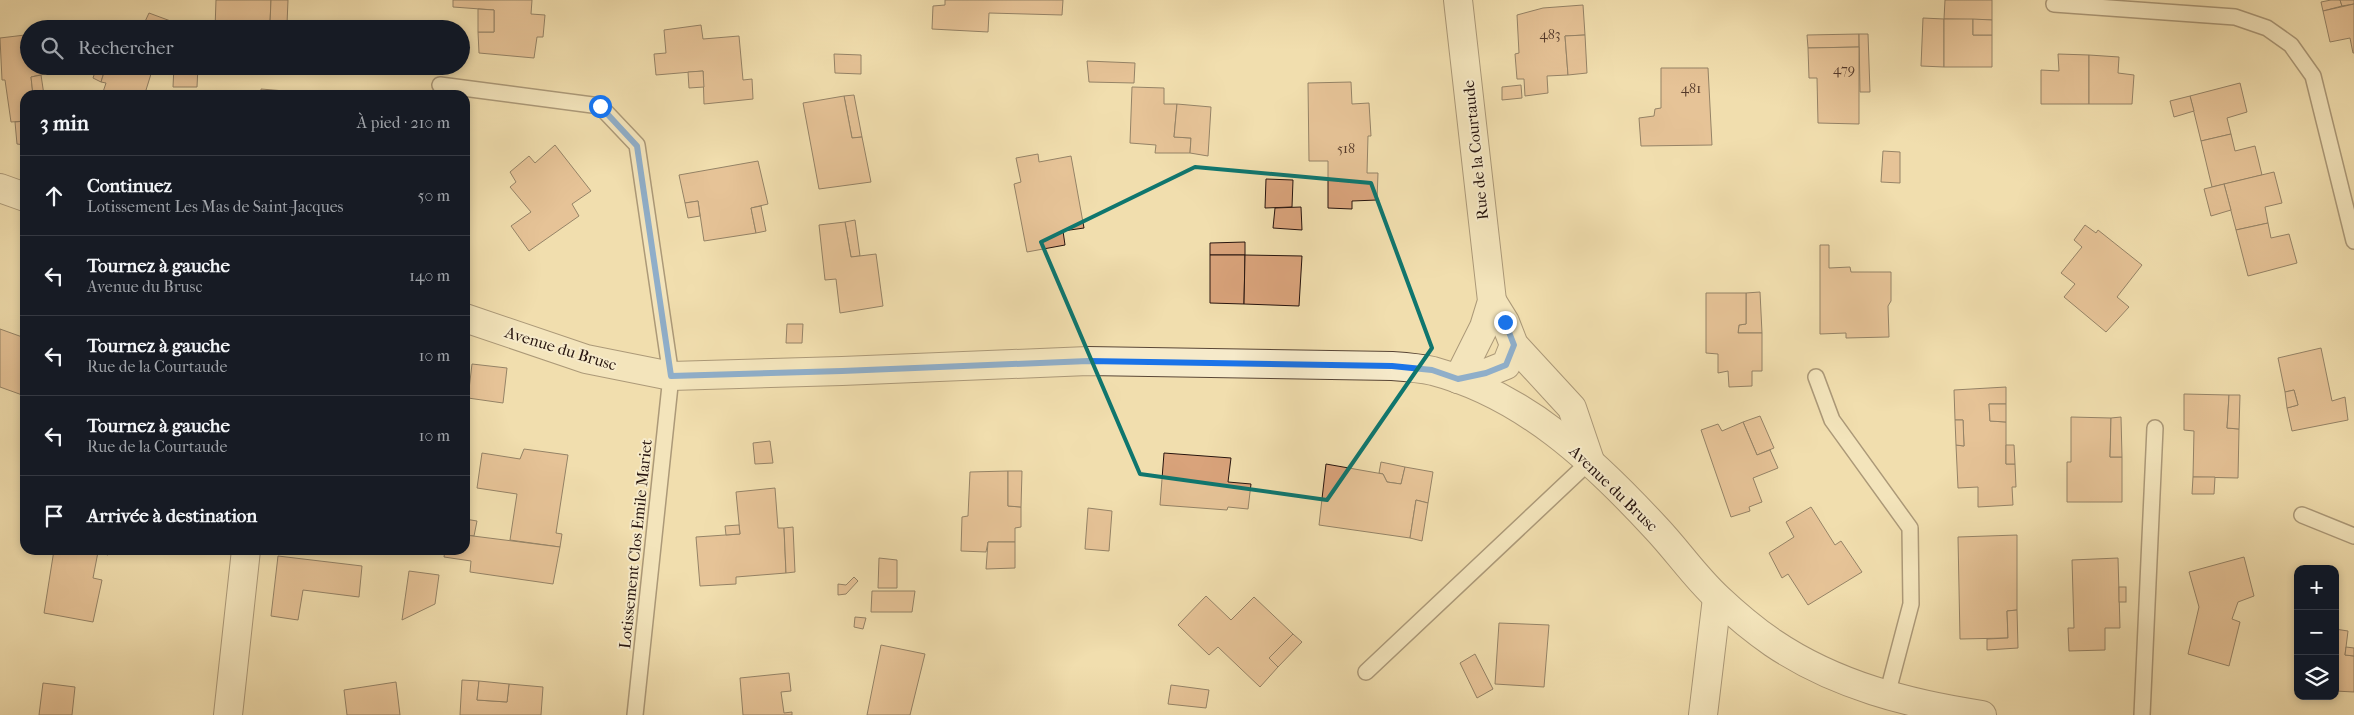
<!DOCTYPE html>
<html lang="fr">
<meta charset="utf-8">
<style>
body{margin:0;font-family:"IM FELL French Canon",serif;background:#242831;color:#f1f3f6}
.controls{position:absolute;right:15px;bottom:15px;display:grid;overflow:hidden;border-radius:10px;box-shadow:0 2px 8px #0003}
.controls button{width:45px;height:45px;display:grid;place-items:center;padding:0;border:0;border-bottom:1px solid #363941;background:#171b24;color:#f1f3f6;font:25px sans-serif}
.stop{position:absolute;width:15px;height:15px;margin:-11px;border:4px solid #1a73e8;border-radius:50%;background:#fff}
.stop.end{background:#1a73e8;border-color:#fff;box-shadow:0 1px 5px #0008}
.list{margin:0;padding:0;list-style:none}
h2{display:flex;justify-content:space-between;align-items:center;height:65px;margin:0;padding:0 20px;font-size:21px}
h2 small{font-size:16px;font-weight:400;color:#9ea1a6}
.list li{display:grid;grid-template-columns:32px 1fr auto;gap:15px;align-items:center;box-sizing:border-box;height:80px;padding:0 20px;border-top:1px solid #363941}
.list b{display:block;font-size:19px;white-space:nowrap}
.list p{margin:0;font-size:16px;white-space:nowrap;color:#9ea1a6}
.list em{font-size:16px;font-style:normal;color:#9ea1a6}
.icon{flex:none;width:28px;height:28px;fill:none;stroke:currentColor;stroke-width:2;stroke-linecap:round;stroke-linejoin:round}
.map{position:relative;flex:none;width:2354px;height:715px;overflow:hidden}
.search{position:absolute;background:#171b24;box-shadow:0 2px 8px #0003;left:20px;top:20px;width:450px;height:55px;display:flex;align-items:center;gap:12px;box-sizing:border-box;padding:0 18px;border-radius:28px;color:#9ea1a6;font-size:19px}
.panel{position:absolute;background:#171b24;box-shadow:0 2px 8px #0003;left:20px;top:90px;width:450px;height:465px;border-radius:15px}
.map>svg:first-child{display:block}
.building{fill:#d9a37b;stroke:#26140e}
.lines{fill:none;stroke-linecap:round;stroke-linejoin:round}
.service-casing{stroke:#594636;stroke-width:18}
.minor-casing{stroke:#594636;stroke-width:30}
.tertiary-casing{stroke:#594636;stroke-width:30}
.service{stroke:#f6eaca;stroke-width:15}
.minor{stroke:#f6eaca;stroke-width:28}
.tertiary{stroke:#f6eaca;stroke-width:28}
.route{stroke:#1a73e8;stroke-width:6}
.marked{fill:none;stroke:#0f766e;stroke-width:4;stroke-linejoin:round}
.labels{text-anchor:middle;stroke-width:4;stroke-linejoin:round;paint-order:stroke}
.number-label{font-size:14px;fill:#533829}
.street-label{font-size:16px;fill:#26140e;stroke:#f6eaca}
</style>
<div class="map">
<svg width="2354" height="715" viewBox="0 0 2354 715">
<rect width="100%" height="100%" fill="#f1deae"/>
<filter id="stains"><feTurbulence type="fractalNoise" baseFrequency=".004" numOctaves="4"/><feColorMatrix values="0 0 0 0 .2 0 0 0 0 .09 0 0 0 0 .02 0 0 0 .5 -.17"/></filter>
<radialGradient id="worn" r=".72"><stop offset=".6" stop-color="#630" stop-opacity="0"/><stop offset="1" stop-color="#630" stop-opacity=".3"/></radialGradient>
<g class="building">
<path d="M216,0H271L270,23L287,24L286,29H215Z"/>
<path d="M271,0H288L287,24L270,23Z"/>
<path d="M453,0H532L531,14L545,15L543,37H537L534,58L479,53L478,32H494V10L453,7Z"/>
<path d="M945,0H1063L1062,15L989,13L988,32L932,29L933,6L945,5Z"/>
<path d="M1945,0H1992V20L1944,19Z"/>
<path d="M2331,0H2340L2342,6L2323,11L2321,2Z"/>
<path d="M2340,0H2354V4L2342,6Z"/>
<path d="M2354,4V53H2353L2350,38L2330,42L2323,11Z"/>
<path d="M1583,5L1585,35L1565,36L1568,75L1547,76L1548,93L1525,96L1524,79H1517L1515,54L1519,53L1517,15L1543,8Z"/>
<path d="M478,9L494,10V32H478Z"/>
<path d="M149,13L176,23V29L142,28Z"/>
<path d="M1923,18L1944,19V67L1921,66Z"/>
<path d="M1944,19H1973V35H1992V67H1944Z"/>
<path d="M1973,19L1992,20V35H1973Z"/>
<path d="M701,25L703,39L739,36L743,80L752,79L753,99L704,104L703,71L656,75L654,54L666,53L664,30Z"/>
<path d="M1859,34V47L1808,48L1807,35Z"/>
<path d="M1859,34H1868L1870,92H1860Z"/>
<path d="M25,35L29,66H44L45,74L31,77L33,95H25V121L11,122L5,80H2L0,38Z"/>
<path d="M1585,35L1587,73L1568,75L1565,36Z"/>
<path d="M1859,47V124L1818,123L1817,78H1809L1808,48Z"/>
<path d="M834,54L861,55V74L835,73Z"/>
<path d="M2058,54L2089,55V104H2041V70L2059,71Z"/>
<path d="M2089,55L2119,57L2118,73L2134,75L2132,104H2089Z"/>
<path d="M1087,61L1135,63L1134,83L1089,82Z"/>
<path d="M97,66H106L101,82L93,78Z"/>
<path d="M106,66H144L143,70L151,74L146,90L154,95H102L106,83L101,82Z"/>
<path d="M174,66H198L197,87H173Z"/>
<path d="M1661,68H1708L1712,145L1641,146L1639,118L1654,116L1655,109L1661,108Z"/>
<path d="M703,71L704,87L689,88L688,72Z"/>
<path d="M41,75L44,95H33L31,77Z"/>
<path d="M1351,82L1352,104L1369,103L1371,136H1368L1367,173H1378L1377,200L1352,201V209L1328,208V161H1309L1308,83Z"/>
<path d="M2240,83L2247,112L2227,118L2231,134L2201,141L2190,96Z"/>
<path d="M1521,85L1522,98L1502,100V87Z"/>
<path d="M1132,87L1164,88V104H1177L1174,137L1191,138L1190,153H1155L1156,145L1130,143Z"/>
<path d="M261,89L297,92L296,95H261Z"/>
<path d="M854,95L862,137L852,138L844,96Z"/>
<path d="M844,96L852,138L862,137L871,182L819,189L803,103Z"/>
<path d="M2190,96L2194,111L2174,117L2170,101Z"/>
<path d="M1177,104L1211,107L1208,156L1190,153L1191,138L1174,137Z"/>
<path d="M25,121V145L17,144L15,122Z"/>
<path d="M2231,134L2235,151L2255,146L2262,175L2212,187L2201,141Z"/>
<path d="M555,145L591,191L572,204L579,216L529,251L511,226L531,212L510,187L516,182L510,172L529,156L535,163Z"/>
<path d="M1883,151L1900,152V183L1881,182Z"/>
<path d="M1038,154L1039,162L1071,156L1084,228L1063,231L1065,245L1027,252L1014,184L1021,182L1016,158Z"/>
<path d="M758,161L768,204L751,208L756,233L704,241L698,201L685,203L679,175Z"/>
<path d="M2274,172L2282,203L2265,207L2268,223L2236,230L2224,184Z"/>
<path d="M1266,179L1293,180L1292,207L1265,208Z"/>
<path d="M2224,184L2231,210L2211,216L2204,189Z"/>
<path d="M698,201L700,216L688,218L685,203Z"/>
<path d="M761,206L766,231L756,233L751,208Z"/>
<path d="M1301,207L1302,230L1273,228L1275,208Z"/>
<path d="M855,220L860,256L851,257L845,222Z"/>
<path d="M845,222L851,257L876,254L883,306L840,313L836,279L825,280L819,225Z"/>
<path d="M2268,223L2271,238L2289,234L2297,263L2248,276L2236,230Z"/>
<path d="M2085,225L2096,233L2098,230L2142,265L2117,297L2129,307L2106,332L2064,297L2075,284L2061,273L2082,247L2074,240Z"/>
<path d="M1245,242V255H1210V243Z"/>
<path d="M1820,245H1829V268L1850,267L1851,272H1891V301L1888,306L1889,337L1846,338V333L1820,334Z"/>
<path d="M1210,255H1245L1244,304L1210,303Z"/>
<path d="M1245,255L1302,256L1299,306L1244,304Z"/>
<path d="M1760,292L1762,333H1738L1739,325L1746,324V293Z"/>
<path d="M1706,293H1746V324L1739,325L1738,333H1762V371H1752V386L1729,387L1728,371L1718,373V354L1706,353Z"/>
<path d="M787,324H803L802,343H786Z"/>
<path d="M0,329L25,338L23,355L25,356V396L0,387Z"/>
<path d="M2321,348L2332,401L2345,397L2348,420L2292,431L2287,408L2298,405L2294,390L2285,392L2278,358Z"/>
<path d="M472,364L507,368L503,403L468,398Z"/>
<path d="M2006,387V404H1989L1990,421L2006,422V464H2015L2016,487H2012L2013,505L1978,507V487L1958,488L1956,445L1964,446L1963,420H1955L1954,390Z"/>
<path d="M2294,390L2298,405L2287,408L2285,392Z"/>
<path d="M2184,394L2229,395L2227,428L2239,429L2238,478L2193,477L2194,431L2184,430Z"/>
<path d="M2229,395H2240L2239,429L2227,428Z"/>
<path d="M1989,404H2006V422L1990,421Z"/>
<path d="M1760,416L1774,448L1757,455L1743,422Z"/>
<path d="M2071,417L2111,418L2110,457H2122V502H2067V462H2071Z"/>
<path d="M2121,417L2122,457H2110L2111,418Z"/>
<path d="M1955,420H1963L1964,446L1956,445Z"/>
<path d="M1743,422L1757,455L1770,450L1778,468L1753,478L1762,502L1749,507L1750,511L1731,517L1701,430L1718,424L1722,431Z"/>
<path d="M770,441L773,463L755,464L753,443Z"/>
<path d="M2006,445H2014L2015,464H2006Z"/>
<path d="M524,449L568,455L556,533L562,534L560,547L510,540L517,494L477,488L482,453L520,459Z"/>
<path d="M1164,453L1231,458L1228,482L1251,484L1248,509L1228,507L1227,510L1160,505Z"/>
<path d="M1381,462L1405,467L1401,484L1387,482L1383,474L1379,473Z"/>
<path d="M1326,464L1383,474L1387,482L1401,484L1405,467L1433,472L1428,503L1416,500L1410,538L1319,525Z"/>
<path d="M1008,471V506L1021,507V527L1015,528V542H988L986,552L961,551L962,517L968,516L970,472Z"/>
<path d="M1008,471H1022L1021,507L1008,506Z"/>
<path d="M2193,477H2215L2214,494H2192Z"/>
<path d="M775,488L778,528H784L786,573L736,577V584L700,586L696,537L740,534L736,492Z"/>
<path d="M1416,500L1428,503L1422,541L1410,538Z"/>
<path d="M1811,507L1835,545L1841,541L1862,572L1808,605L1788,574L1782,578L1769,553L1794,537L1786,522Z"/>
<path d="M1088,508L1112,511L1109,551L1085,549Z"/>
<path d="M465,519L477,521L474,536L465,535Z"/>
<path d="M739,525L740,534L726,535L725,526Z"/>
<path d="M793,527L795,572L786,573L784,528Z"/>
<path d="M465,535L560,547L553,584L470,572L471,561L444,557L445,550H465Z"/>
<path d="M2017,535V610L2007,611L2008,638L1960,639L1958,537Z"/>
<path d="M988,542H1015V568L986,569Z"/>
<path d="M54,550H109L108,555L98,552L93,578L102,580L93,622L44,613Z"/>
<path d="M278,556L362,566L359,597L303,590L298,620L271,616Z"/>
<path d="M2244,557L2254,596L2238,602L2232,619L2240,622L2229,666L2188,654L2199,607L2189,572Z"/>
<path d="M879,558L897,560V588H878Z"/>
<path d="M2118,558L2120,628H2105V650L2069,651L2068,628H2074L2072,560Z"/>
<path d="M409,571L439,575L435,604L402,620Z"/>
<path d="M854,577L858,581L846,594L838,595V584L846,585Z"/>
<rect x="2119" y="587" width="7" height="15"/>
<path d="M872,591H915L912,612H871Z"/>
<path d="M1206,596L1231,620L1254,597L1293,634L1269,658L1278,667L1260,687L1218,647L1209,655L1178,625Z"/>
<path d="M2017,610L2018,648L1987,650V639L2008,638L2007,611Z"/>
<path d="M855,617L866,618L863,629L854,627Z"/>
<path d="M1499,623L1549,625L1544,687L1495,684Z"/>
<path d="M2335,629L2348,631L2345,655L2354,656V692L2335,691Z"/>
<path d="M1293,634L1302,642L1278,667L1269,658Z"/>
<path d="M881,645L925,654L910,715H867Z"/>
<path d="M2346,647L2354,648V656L2345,655Z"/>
<path d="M1475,654L1493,689L1477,698L1460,663Z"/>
<path d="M789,673L791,691L781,692L784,713L792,712V715H743L740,678Z"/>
<path d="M462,680L479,681L477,700L507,702L509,684L543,687L541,715H460Z"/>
<path d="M479,681L509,684L507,702L477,700Z"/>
<path d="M396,682L400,715H347L344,690Z"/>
<path d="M43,683L75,687L72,715H39Z"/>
<path d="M1171,685L1209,690L1206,708L1168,704Z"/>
</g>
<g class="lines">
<defs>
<g id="service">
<path d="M2054,4L2235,17L2267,28L2291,45L2313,76L2354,241"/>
<path d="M440,85L600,106L637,145L671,376L635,715"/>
<path d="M1816,377L1832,420L1910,528L1911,604L1887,695"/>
<path d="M2302,515L2354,536"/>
<path d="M1366,672L1590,461"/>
<path d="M2142,715L2155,428"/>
</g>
<g id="minor">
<path d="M1492,301L1505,322L1514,345L1572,408L1590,461"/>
<path d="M1458,379L1484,327L1492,301L1458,0"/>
<path d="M1458,379L1486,373L1506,365L1514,345"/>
<path d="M228,715L246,550"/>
<path d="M1703,715L1717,598"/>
</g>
<g id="tertiary">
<path d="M0,188L25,197"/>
<path d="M465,318L586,359L671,376L842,371L1088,361L1392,366C1406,367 1420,368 1433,371C1524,395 1593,460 1655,527C1677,550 1695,577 1718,598C1735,614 1754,630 1773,643C1835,685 1909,704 1982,715"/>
</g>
</defs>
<use href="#service" class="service-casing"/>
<use href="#minor" class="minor-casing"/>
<use href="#tertiary" class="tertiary-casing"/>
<use href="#service" class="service"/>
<use href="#minor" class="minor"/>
<use href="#tertiary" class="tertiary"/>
</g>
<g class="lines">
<path class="route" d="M600,106L637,146L671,376L842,371L1088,361L1392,366L1432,370L1458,379L1486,373L1506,365L1514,345L1505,322"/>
</g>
<path d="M0 0H2354V715H0ZM1195,167L1371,183L1432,348L1327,500L1140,474L1041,242Z" fill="#f1deae" fill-opacity=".55" fill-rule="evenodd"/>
<path class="marked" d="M1195,167L1371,183L1432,348L1327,500L1140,474L1041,242Z"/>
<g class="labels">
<g class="number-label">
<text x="1550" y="39">483</text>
<text x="1844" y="74">479</text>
<text x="1691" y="93">481</text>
<text x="1346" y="153">518</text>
</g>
<g class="street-label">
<text transform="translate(1475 150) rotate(-96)" y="6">Rue de la Courtaude</text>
<text transform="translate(561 348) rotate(17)" y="6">Avenue du Brusc</text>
<text transform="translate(1614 488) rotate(44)" y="6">Avenue du Brusc</text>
<text transform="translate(635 544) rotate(-84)" y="6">Lotissement Clos Emile Mariet</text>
</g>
</g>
<rect width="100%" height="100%" filter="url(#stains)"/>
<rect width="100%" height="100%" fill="url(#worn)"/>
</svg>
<div class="controls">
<button>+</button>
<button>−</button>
<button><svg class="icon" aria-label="layers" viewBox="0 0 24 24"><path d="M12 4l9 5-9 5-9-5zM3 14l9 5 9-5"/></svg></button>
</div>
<div class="stop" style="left:600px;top:106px"></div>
<div class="stop end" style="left:1505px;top:322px"></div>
<div class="search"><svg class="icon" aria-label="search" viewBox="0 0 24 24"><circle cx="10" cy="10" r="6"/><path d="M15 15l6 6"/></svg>Rechercher</div>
<section class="panel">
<h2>3 min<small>À pied · 210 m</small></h2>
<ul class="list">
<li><svg class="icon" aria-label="ahead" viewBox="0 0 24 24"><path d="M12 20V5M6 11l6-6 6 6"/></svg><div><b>Continuez</b><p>Lotissement Les Mas de Saint-Jacques</p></div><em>50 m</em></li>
<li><svg class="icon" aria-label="left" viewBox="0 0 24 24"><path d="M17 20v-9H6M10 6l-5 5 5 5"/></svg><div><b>Tournez à gauche</b><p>Avenue du Brusc</p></div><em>140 m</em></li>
<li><svg class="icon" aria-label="left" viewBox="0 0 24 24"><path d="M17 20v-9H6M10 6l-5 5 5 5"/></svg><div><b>Tournez à gauche</b><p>Rue de la Courtaude</p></div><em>10 m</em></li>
<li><svg class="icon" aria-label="left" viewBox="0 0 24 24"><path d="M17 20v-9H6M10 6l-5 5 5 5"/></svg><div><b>Tournez à gauche</b><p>Rue de la Courtaude</p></div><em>10 m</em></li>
<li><svg class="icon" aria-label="arrive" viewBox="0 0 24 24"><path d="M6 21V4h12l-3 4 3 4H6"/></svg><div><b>Arrivée à destination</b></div></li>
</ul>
</section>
</div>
